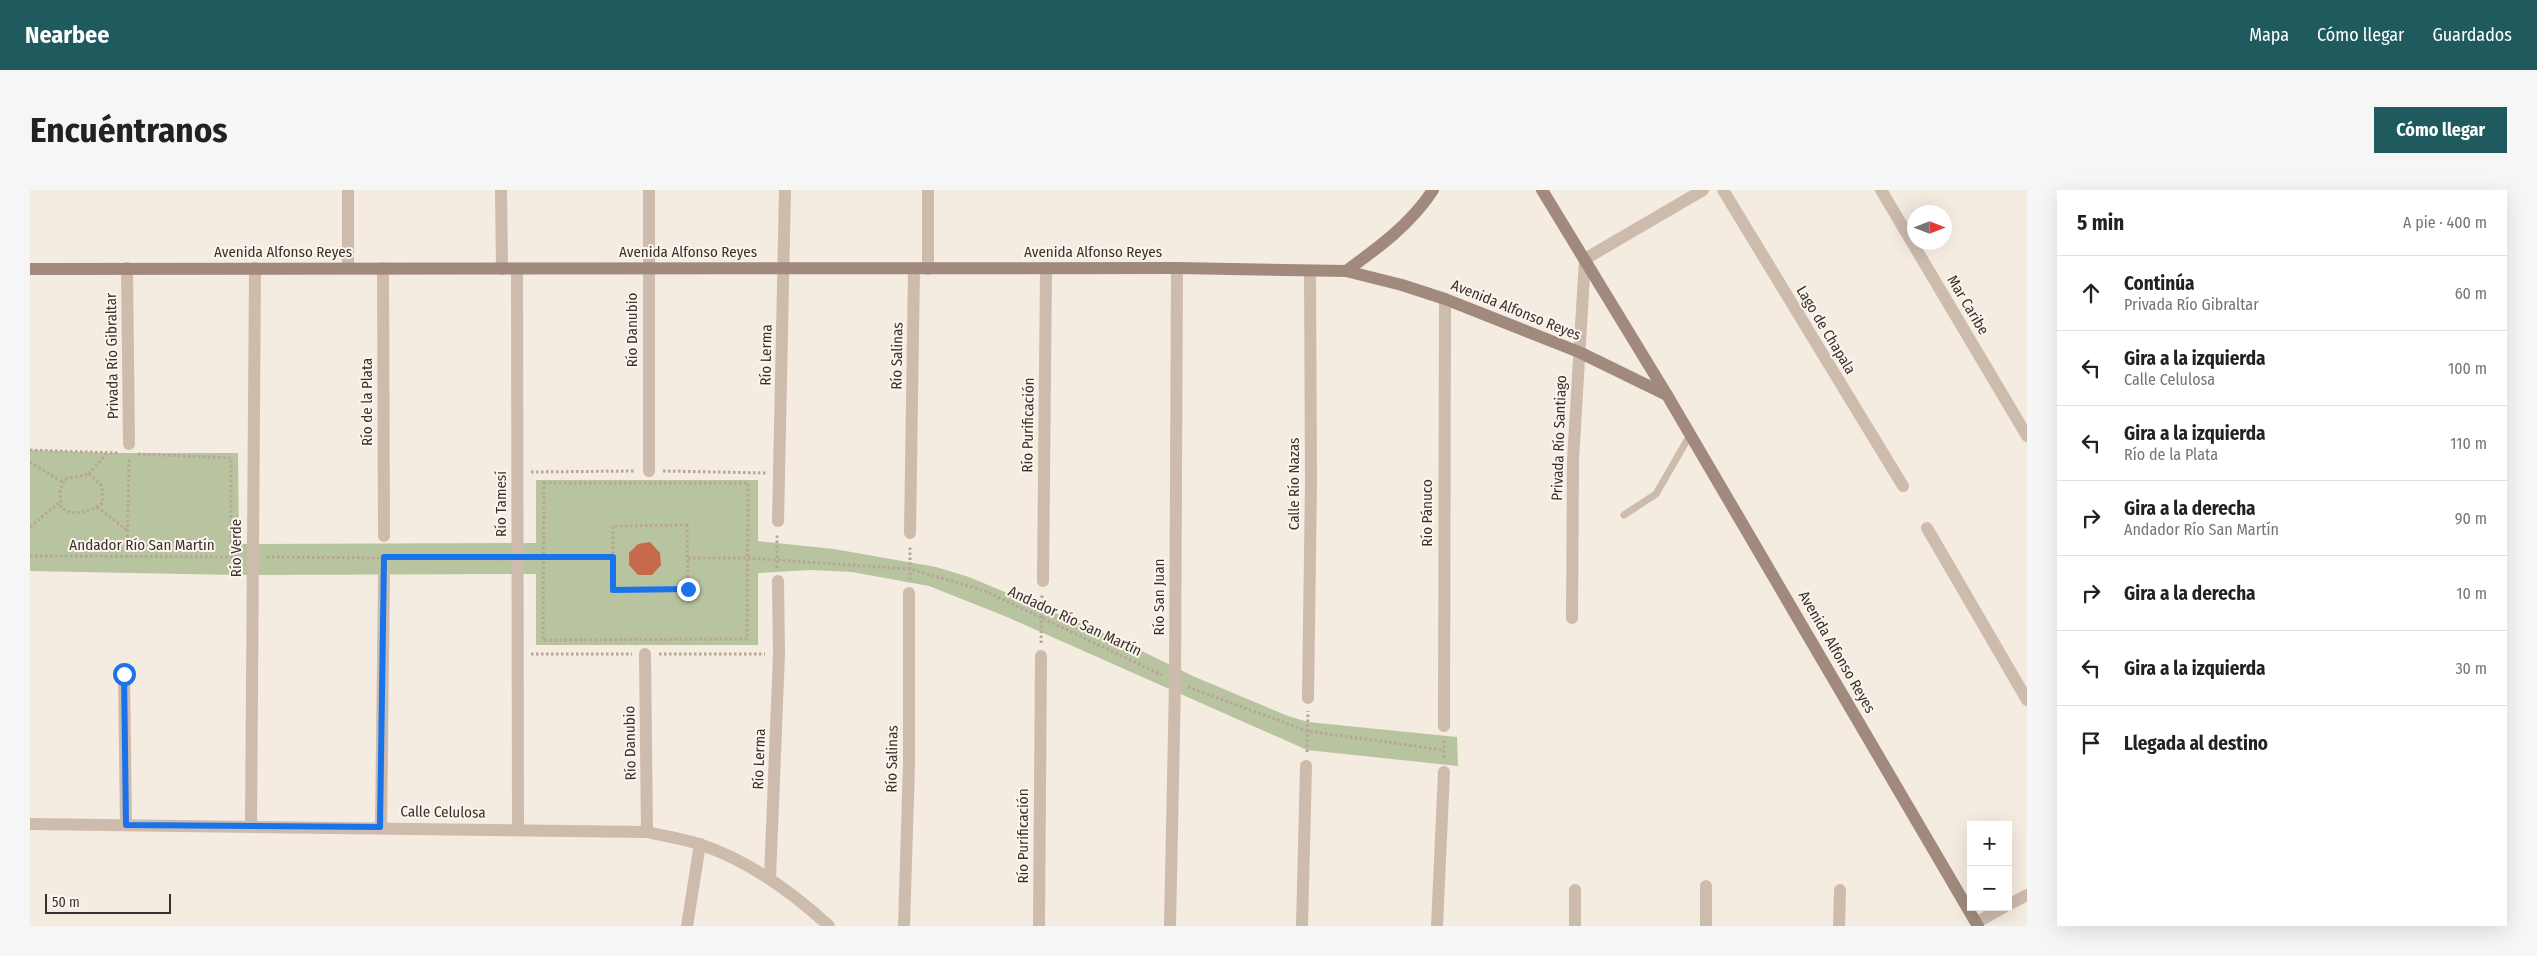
<!DOCTYPE html>
<html lang="es">
<meta charset="utf-8">
<style>
body{margin:0;font-family:"Fira Sans Condensed",sans-serif;background:#f6f6f6;color:#222}
.controls{position:absolute;right:15px;bottom:15px;display:grid;overflow:hidden;border-radius:0px;box-shadow:0 5px 20px #0002}
.controls button{width:45px;height:45px;display:grid;place-items:center;padding:0;border:0;border-bottom:1px solid #e0e0e0;background:#fff;color:#222;font:25px sans-serif}
.compass{position:absolute;left:1877px;top:15px;width:45px;height:45px;border-radius:50%;background:#fff;box-shadow:0 5px 20px #0002;rotate:90deg}
.scale{position:absolute;left:15px;bottom:12px;width:126px;box-sizing:border-box;padding-left:5px;border:2px solid #3b302b;border-top:0;font-size:14px;line-height:18px;white-space:nowrap;color:#3b302b;-webkit-text-stroke:4px #fbf5ee;paint-order:stroke}
.stop{position:absolute;width:15px;height:15px;margin:-11px;border:4px solid #1a73e8;border-radius:50%;background:#fff}
.stop.end{background:#1a73e8;border-color:#fff;box-shadow:0 1px 5px #0008}
.list{margin:0;padding:0;list-style:none}
h2{display:flex;justify-content:space-between;align-items:center;height:65px;margin:0;padding:0 20px;font-size:21px}
h2 small{font-size:16px;font-weight:400;color:#767676}
.list li{display:grid;grid-template-columns:32px 1fr auto;gap:15px;align-items:center;box-sizing:border-box;height:75px;padding:0 20px;border-top:1px solid #e0e0e0}
.list b{display:block;font-size:19px;white-space:nowrap}
.list p{margin:0;font-size:16px;white-space:nowrap;color:#767676}
.list em{font-size:16px;font-style:normal;color:#767676}
.icon{flex:none;width:28px;height:28px;fill:none;stroke:currentColor;stroke-width:2;stroke-linecap:round;stroke-linejoin:round}
.map{position:relative;flex:none;width:1997px;height:736px;overflow:hidden;border-radius:0px}
header{display:flex;align-items:center;gap:30px;box-sizing:border-box;height:70px;padding:0 25px;background:#1f5a5e;color:#fff}
header strong{font-size:24px}
nav{display:flex;gap:28px;margin-inline-start:auto;font-size:18px}
.intro{display:flex;align-items:center;justify-content:space-between;box-sizing:border-box;height:120px;padding:0 30px}
h1{margin:0;font-size:35px}
.button{padding:12px 22px;border-radius:0px;background:#1f5a5e;color:#fff;font-size:18px;font-weight:700}
main{display:flex;gap:30px;padding:0 30px}
aside{flex:1;background:#fff;border-radius:0px;box-shadow:0 5px 20px #0002}
.map>svg:first-child{display:block}
.green{fill:#b8c4a0}
.building{fill:#c8694b}
.lines{fill:none;stroke-linecap:round;stroke-linejoin:round}
.path{stroke:#b9a596;stroke-width:3;stroke-dasharray:2.5 2.5;stroke-linecap:butt}
.lane{stroke:#cdbbac;stroke-width:7}
.street{stroke:#cdbbac;stroke-width:12}
.secondary{stroke:#a18a7d;stroke-width:12}
.route{stroke:#1a73e8;stroke-width:6}
.labels{text-anchor:middle;stroke-width:4;stroke-linejoin:round;paint-order:stroke}
.street-label{font-size:15px;fill:#3b302b;stroke:#fbf5ee}
</style>
<header>
<strong>Nearbee</strong>
<nav><a>Mapa</a><a>Cómo llegar</a><a>Guardados</a></nav>
</header>
<div class="intro"><h1>Encuéntranos</h1><a class="button">Cómo llegar</a></div>
<main>
<div class="map">
<svg width="1997" height="736" viewBox="0 0 1997 736">
<rect width="100%" height="100%" fill="#f4ebe1"/>
<path class="green" d="M0,260L77,263H208L209,354L506,353V290H728V351L804,359L906,377L939,387L1083,447L1165,487L1258,526L1278,532L1427,547L1428,576L1277,560L977,427L899,396L822,382L780,380L728,383V455H506V384L206,385L0,381Z"/>
<path class="building" d="M620,352L630,363L631,375L622,385H608L599,375V363L608,354Z"/>
<g class="lines">
<g class="path">
<path d="M0,260L89,263"/>
<path d="M108,264L201,268V367"/>
<path d="M0,272L34,293"/>
<path d="M633,281L737,283"/>
<path d="M501,282L605,281"/>
<path d="M59,284L72,296L73,313C58,322 47,327 31,318L30,301L35,289Z"/>
<path d="M59,284L76,264"/>
<path d="M514,293H718L717,449L513,450Z"/>
<path d="M67,317L98,341"/>
<path d="M657,335L658,399L583,400V336Z"/>
<path d="M0,337L30,312"/>
<path d="M0,366L210,367"/>
<path d="M97,367L99,267"/>
<path d="M237,367L475,369"/>
<path d="M502,368L583,367"/>
<path d="M658,368H717L880,379L955,401L1132,485"/>
<path d="M747,378V344"/>
<path d="M880,390V356"/>
<path d="M1011,453L1012,404"/>
<path d="M501,464H602"/>
<path d="M629,464H735"/>
<path d="M1158,497L1277,541L1414,560"/>
<path d="M1277,562L1278,521"/>
<path d="M1414,568V549"/>
</g>
<path class="lane" d="M1594,325L1626,304L1660,245"/>
<g class="street">
<path d="M318,0V78"/>
<path d="M471,0L472,79"/>
<path d="M619,0V281"/>
<path d="M898,0V79"/>
<path d="M1693,0L1873,296"/>
<path d="M1851,0L1997,246"/>
<path d="M97,78L99,254"/>
<path d="M353,78L354,346"/>
<path d="M487,79L488,640"/>
<path d="M748,331L755,0"/>
<path d="M1897,338L1997,510"/>
<path d="M880,343L884,79"/>
<path d="M1013,391L1016,78"/>
<path d="M1542,428L1543,270L1555,69L1673,0"/>
<path d="M615,464L617,642"/>
<path d="M94,484L96,635"/>
<path d="M1278,508L1281,293L1280,81"/>
<path d="M1414,536L1415,109"/>
<path d="M0,634L617,642C634,646 653,649 669,654C718,670 762,702 799,736"/>
<path d="M221,637L225,78"/>
<path d="M351,637L354,386"/>
<path d="M740,688L749,464L748,391"/>
<path d="M1978,715L1997,705"/>
<path d="M1946,733L1974,717"/>
<path d="M657,736L670,654"/>
<path d="M874,736L879,574V403"/>
<path d="M1009,736L1011,466"/>
<path d="M1140,736L1145,492L1147,78"/>
<path d="M1272,736L1276,576"/>
<path d="M1407,736L1414,582"/>
<path d="M1545,736V700"/>
<path d="M1676,736V696"/>
<path d="M1809,736L1810,700"/>
</g>
<g class="secondary">
<path d="M1512,0L1637,205L1948,736"/>
<path d="M0,79L1147,78L1316,81L1372,95L1415,109L1549,162L1637,205"/>
<path d="M1316,81C1348,58 1381,34 1403,0"/>
</g>
</g>
<g class="lines">
<path class="route" d="M94,484L96,635L350,637L354,367H583V400L658,399"/>
</g>
<g class="labels">
<g class="street-label">
<text x="253" y="67">Avenida Alfonso Reyes</text>
<text x="658" y="67">Avenida Alfonso Reyes</text>
<text x="1063" y="67">Avenida Alfonso Reyes</text>
<text transform="translate(1938 115) rotate(59)" y="5">Mar Caribe</text>
<text transform="translate(1486 120) rotate(22)" y="5">Avenida Alfonso Reyes</text>
<text transform="translate(602 140) rotate(-90)" y="5">Río Danubio</text>
<text transform="translate(1796 140) rotate(59)" y="5">Lago de Chapala</text>
<text transform="translate(736 165) rotate(-89)" y="5">Río Lerma</text>
<text transform="translate(82 166) rotate(-91)" y="5">Privada Río Gibraltar</text>
<text transform="translate(867 166) rotate(-89)" y="5">Río Salinas</text>
<text transform="translate(337 212) rotate(-90)" y="5">Río de la Plata</text>
<text transform="translate(998 235) rotate(-89)" y="5">Río Purificación</text>
<text transform="translate(1529 248) rotate(-88)" y="5">Privada Río Santiago</text>
<text transform="translate(1264 294) rotate(-90)" y="5">Calle Río Nazas</text>
<text transform="translate(471 314) rotate(-90)" y="5">Río Tamesí</text>
<text transform="translate(1397 323) rotate(-90)" y="5">Río Pánuco</text>
<text x="112" y="360">Andador Río San Martín</text>
<text transform="translate(206 358) rotate(-90)" y="5">Río Verde</text>
<text transform="translate(1129 407) rotate(-90)" y="5">Río San Juan</text>
<text transform="translate(1045 431) rotate(25)" y="5">Andador Río San Martín</text>
<text transform="translate(1807 462) rotate(60)" y="5">Avenida Alfonso Reyes</text>
<text transform="translate(600 553) rotate(-91)" y="5">Río Danubio</text>
<text transform="translate(729 569) rotate(-88)" y="5">Río Lerma</text>
<text transform="translate(862 569) rotate(-89)" y="5">Río Salinas</text>
<text transform="translate(413 622) rotate(1)" y="5">Calle Celulosa</text>
<text transform="translate(993 646) rotate(-90)" y="5">Río Purificación</text>
</g>
</g>
</svg>
<div class="controls">
<button>+</button>
<button>−</button>
</div>
<svg class="compass" viewBox="-18 -18 36 36"><path d="M0-13l5 13h-10z" fill="#e53935"/><path d="M0 13l5-13h-10z" fill="#767676"/></svg>
<div class="scale">50 m</div>
<div class="stop" style="left:94px;top:484px"></div>
<div class="stop end" style="left:658px;top:399px"></div>
</div>
<aside>
<h2>5 min<small>A pie · 400 m</small></h2>
<ul class="list">
<li><svg class="icon" aria-label="ahead" viewBox="0 0 24 24"><path d="M12 20V5M6 11l6-6 6 6"/></svg><div><b>Continúa</b><p>Privada Río Gibraltar</p></div><em>60 m</em></li>
<li><svg class="icon" aria-label="left" viewBox="0 0 24 24"><path d="M17 20v-9H6M10 6l-5 5 5 5"/></svg><div><b>Gira a la izquierda</b><p>Calle Celulosa</p></div><em>100 m</em></li>
<li><svg class="icon" aria-label="left" viewBox="0 0 24 24"><path d="M17 20v-9H6M10 6l-5 5 5 5"/></svg><div><b>Gira a la izquierda</b><p>Río de la Plata</p></div><em>110 m</em></li>
<li><svg class="icon" aria-label="right" viewBox="0 0 24 24"><path d="M7 20v-9h11M14 6l5 5-5 5"/></svg><div><b>Gira a la derecha</b><p>Andador Río San Martín</p></div><em>90 m</em></li>
<li><svg class="icon" aria-label="right" viewBox="0 0 24 24"><path d="M7 20v-9h11M14 6l5 5-5 5"/></svg><div><b>Gira a la derecha</b></div><em>10 m</em></li>
<li><svg class="icon" aria-label="left" viewBox="0 0 24 24"><path d="M17 20v-9H6M10 6l-5 5 5 5"/></svg><div><b>Gira a la izquierda</b></div><em>30 m</em></li>
<li><svg class="icon" aria-label="arrive" viewBox="0 0 24 24"><path d="M6 21V4h12l-3 4 3 4H6"/></svg><div><b>Llegada al destino</b></div></li>
</ul>
</aside>
</main>
